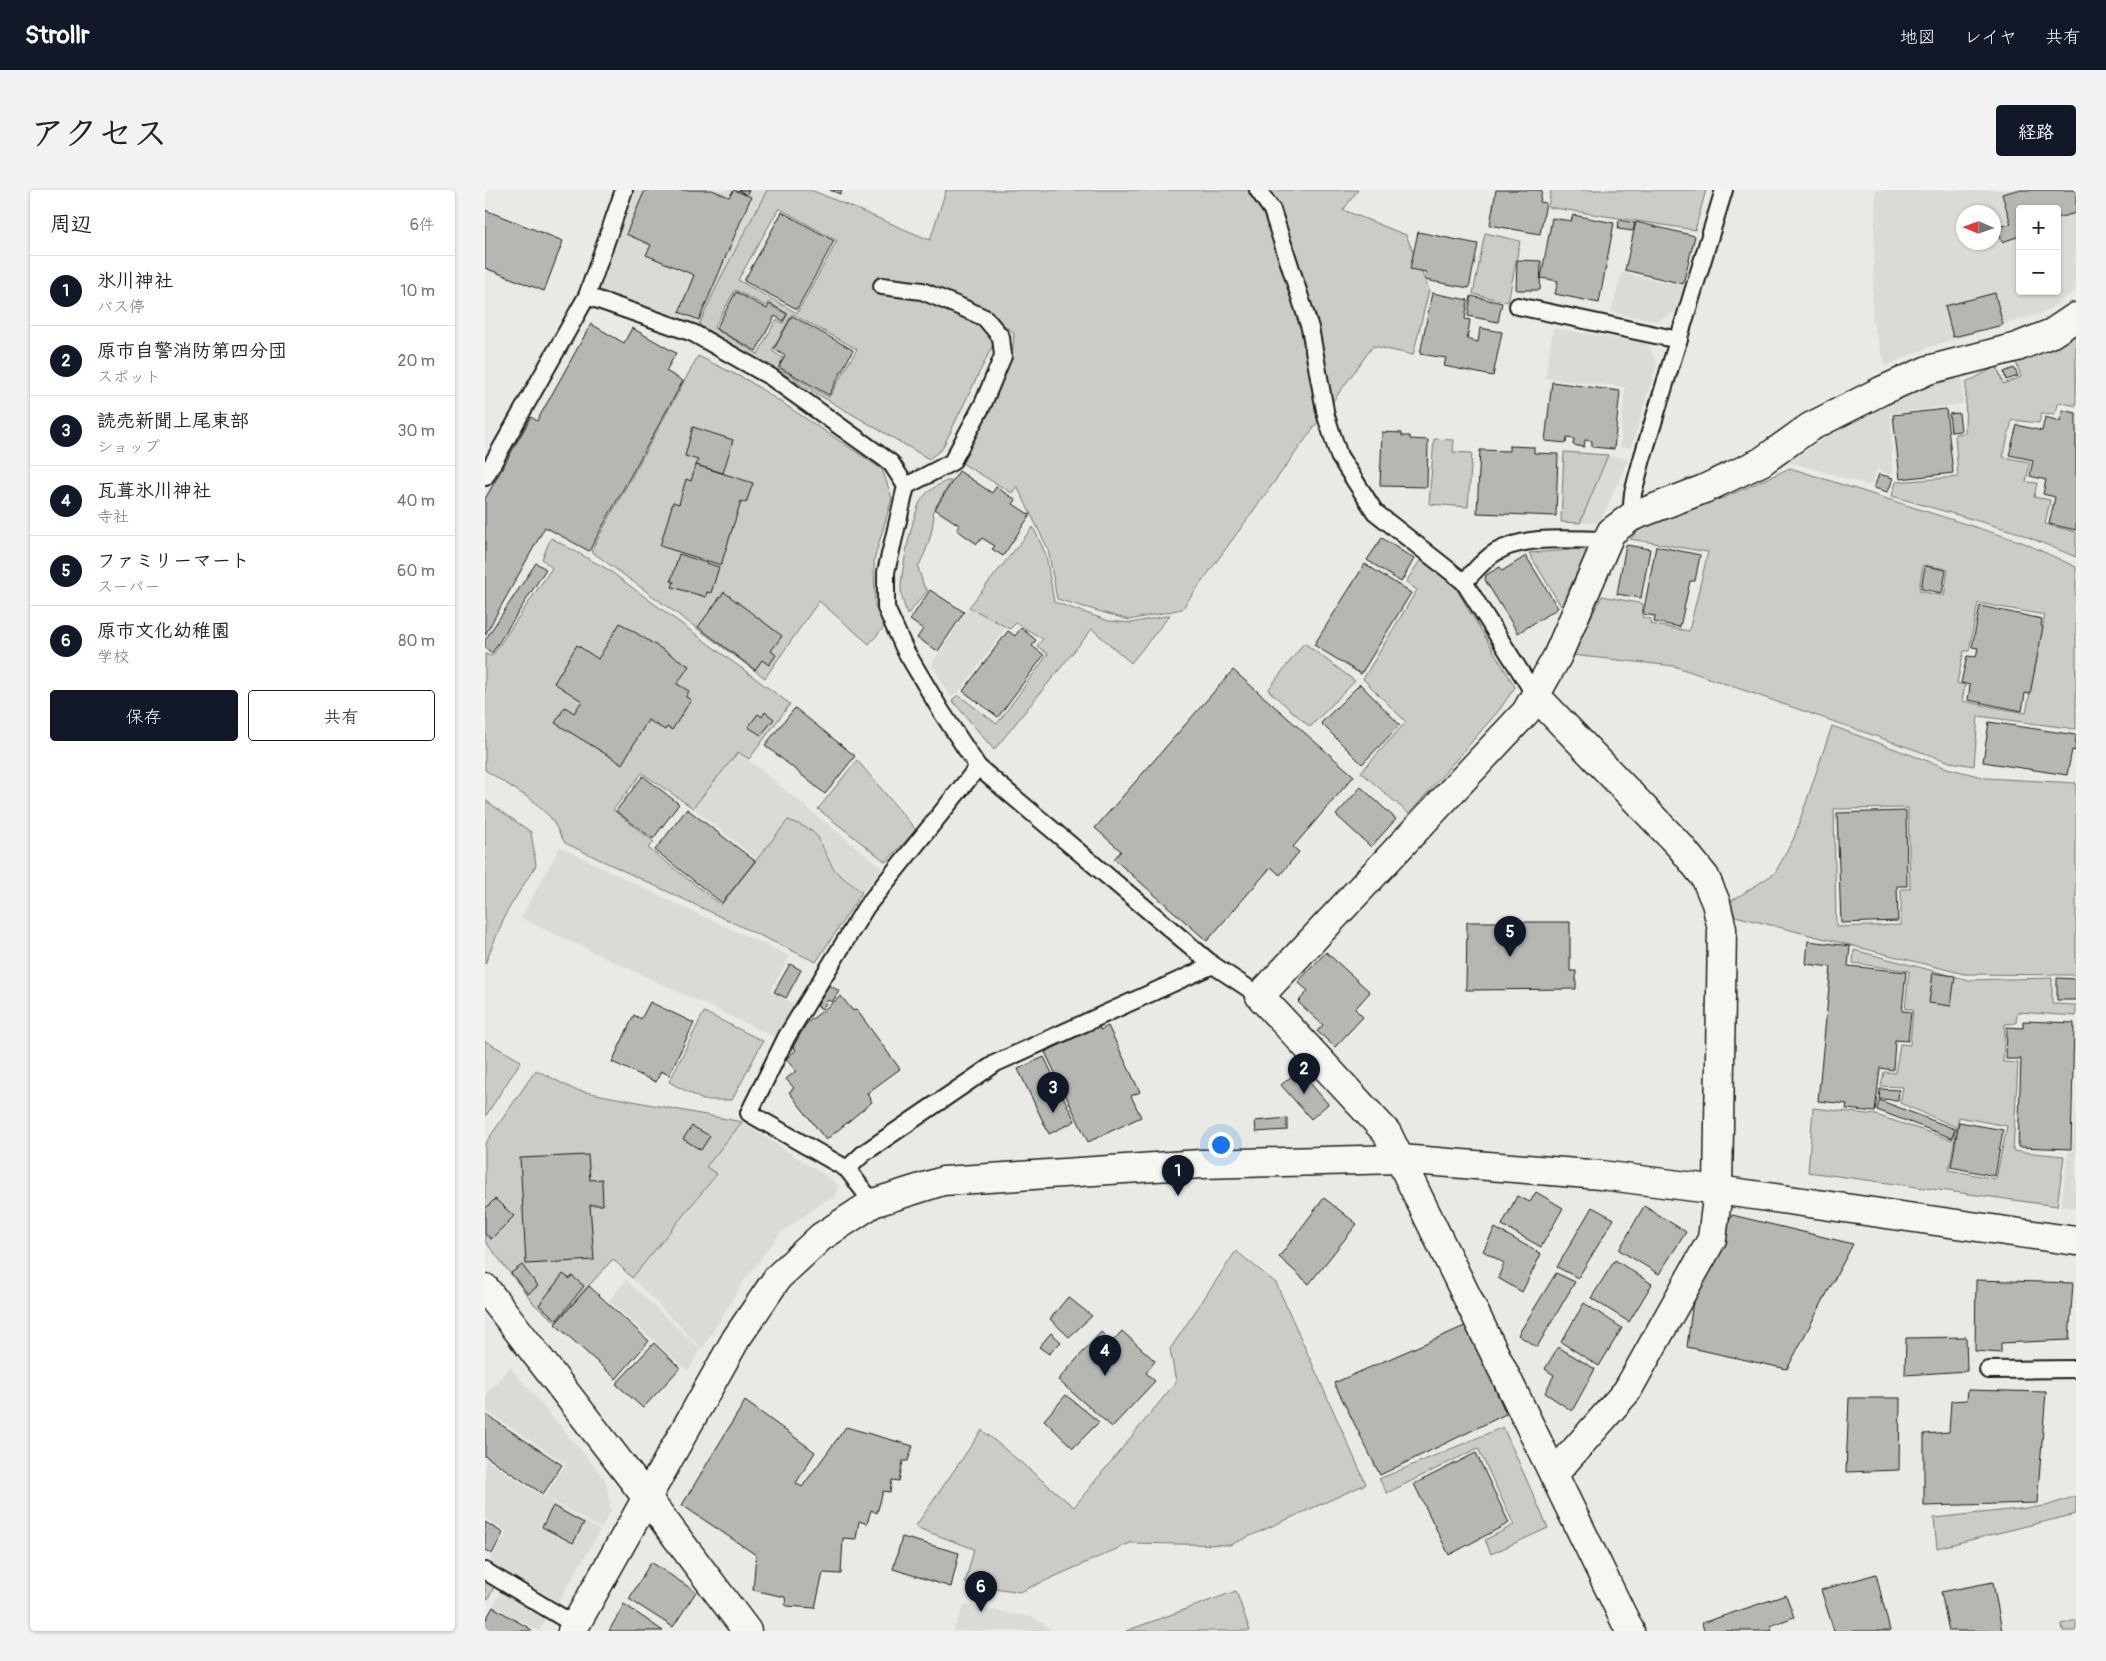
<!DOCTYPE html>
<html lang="ja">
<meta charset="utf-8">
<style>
body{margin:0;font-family:Pangolin,"Klee One",sans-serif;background:#f2f2f2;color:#222}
.controls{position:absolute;right:15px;top:15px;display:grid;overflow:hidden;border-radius:5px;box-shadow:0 1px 4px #0004}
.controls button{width:45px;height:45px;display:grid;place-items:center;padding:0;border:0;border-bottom:1px solid #e0e0e0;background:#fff;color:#222;font:25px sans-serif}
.compass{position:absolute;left:1471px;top:15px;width:45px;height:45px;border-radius:50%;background:#fff;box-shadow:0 1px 4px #0004;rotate:272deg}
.you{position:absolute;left:735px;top:954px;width:18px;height:18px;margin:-12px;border:4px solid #fff;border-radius:50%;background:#1a73e8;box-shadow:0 0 0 8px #1a73e833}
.badge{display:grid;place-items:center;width:32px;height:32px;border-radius:50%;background:#111827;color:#fff;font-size:16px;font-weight:700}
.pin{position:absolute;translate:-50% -41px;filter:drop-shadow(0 1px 2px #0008)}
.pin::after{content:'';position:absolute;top:26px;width:18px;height:15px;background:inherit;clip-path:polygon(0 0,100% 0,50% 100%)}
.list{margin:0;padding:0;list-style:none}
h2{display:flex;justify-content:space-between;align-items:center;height:65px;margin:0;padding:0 20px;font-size:21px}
h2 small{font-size:16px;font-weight:400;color:#767676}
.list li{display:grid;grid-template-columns:32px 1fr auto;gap:15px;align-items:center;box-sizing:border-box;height:70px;padding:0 20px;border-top:1px solid #e0e0e0}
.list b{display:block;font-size:19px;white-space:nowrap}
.list p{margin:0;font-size:16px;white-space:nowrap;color:#767676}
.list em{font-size:16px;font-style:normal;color:#767676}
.actions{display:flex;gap:10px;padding:15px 20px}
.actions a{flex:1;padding:11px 0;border:1px solid #111827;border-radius:5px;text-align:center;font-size:18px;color:#111827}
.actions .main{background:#111827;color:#fff}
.map{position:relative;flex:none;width:1591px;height:1441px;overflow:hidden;border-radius:5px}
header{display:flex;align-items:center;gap:30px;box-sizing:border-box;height:70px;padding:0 25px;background:#111827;color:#fff}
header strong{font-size:24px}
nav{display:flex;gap:28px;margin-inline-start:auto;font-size:18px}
.intro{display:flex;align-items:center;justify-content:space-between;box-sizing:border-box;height:120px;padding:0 30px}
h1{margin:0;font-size:35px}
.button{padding:12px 22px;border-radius:5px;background:#111827;color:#fff;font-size:18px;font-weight:700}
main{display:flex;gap:30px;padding:0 30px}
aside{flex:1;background:#fff;border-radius:5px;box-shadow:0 1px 4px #0004}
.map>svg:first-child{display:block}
.built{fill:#dadad6;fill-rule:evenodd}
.green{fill:#cbcbc7;stroke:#747472;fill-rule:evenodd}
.building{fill:#b6b6b3;stroke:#1c1c1c}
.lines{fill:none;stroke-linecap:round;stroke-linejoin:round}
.lane-casing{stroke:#1c1c1c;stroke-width:20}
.street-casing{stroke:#1c1c1c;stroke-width:31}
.secondary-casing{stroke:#1c1c1c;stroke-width:31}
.lane{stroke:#f6f6f2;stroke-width:16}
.street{stroke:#f6f6f2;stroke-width:28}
.secondary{stroke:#f6f6f2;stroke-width:28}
</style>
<header>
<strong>Strollr</strong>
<nav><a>地図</a><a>レイヤ</a><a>共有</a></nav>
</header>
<div class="intro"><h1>アクセス</h1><a class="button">経路</a></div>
<main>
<aside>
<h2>周辺<small>6件</small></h2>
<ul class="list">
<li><span class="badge">1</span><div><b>氷川神社</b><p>バス停</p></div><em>10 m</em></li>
<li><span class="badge">2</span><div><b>原市自警消防第四分団</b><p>スポット</p></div><em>20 m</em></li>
<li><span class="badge">3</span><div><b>読売新聞上尾東部</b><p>ショップ</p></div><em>30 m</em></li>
<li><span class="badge">4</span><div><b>瓦葺氷川神社</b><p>寺社</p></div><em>40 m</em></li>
<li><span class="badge">5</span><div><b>ファミリーマート</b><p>スーパー</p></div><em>60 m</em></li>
<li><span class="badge">6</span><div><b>原市文化幼稚園</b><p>学校</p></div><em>80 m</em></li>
</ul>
<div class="actions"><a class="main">保存</a><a>共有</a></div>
</aside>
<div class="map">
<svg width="1591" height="1441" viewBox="0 0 1591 1441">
<rect width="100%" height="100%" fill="#e9e9e5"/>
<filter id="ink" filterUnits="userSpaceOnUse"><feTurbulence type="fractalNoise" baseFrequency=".02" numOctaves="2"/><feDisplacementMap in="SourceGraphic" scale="10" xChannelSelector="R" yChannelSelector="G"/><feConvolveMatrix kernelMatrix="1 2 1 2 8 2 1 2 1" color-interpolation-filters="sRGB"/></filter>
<g filter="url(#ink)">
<g class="built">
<path d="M145,0H282L234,91L214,135L109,102Z"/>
<path d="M1391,0H1591V101L1558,123L1446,156L1401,176L1387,129ZM1535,19H1572V101H1535ZM1478,22H1508V52H1478Z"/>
<path d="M1137,83L1198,96L1190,122L1172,131L1126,122Z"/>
<path d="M1068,138L1163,154L1172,174L1146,258L1135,256L1140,197L1060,188Z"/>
<path d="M1477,187L1478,214L1406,224L1407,286L1392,279L1386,296L1305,272L1354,238L1400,214L1441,195Z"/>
<path d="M1123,265L1143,269L1115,333H1095Z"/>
<path d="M484,417L521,437L475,501L465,507L447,474Z"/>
<path d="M253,562L397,678L378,702L348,678L337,651L304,630L272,669L208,618Z"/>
<path d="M75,657L200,718L305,766L285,801L311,815L292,848L36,728Z"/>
<path d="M1591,910V1018L1576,1016L1583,964L1588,960Z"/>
<path d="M257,932L353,994L350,1007L340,1011L295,1043L258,1092L217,1159L147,1088L232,985L221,977Z"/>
<path d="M141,1090L215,1159L203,1181L124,1111Z"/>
<path d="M25,1177L120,1289L126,1320L116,1339L60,1306L81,1274L0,1220V1206Z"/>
<path d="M0,1270L115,1341L73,1412L4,1372L22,1342L0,1329Z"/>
<path d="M16,1402L62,1427L54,1441L8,1416Z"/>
<path d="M480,1415L551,1428L567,1441H468Z"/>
</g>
<g class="green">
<path d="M282,0H326L445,50L461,0H873L858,20L921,45L944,100L928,165L888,156L697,419L644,430L572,409L563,359L532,296L527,303L475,272L522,169L527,170L529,143L518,134L457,259L444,269L214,135L234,91ZM294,18L352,51L312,123L253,90ZM250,100L281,116L283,112L303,124L298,133L291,130L273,164L229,138ZM307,124L372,159L344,207L293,178L298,168L287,161Z"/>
<path d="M1066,0H1221L1210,40L1063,17Z"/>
<path d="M1000,43L1035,51L1023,112L988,104Z"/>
<path d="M1591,139V216L1574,212L1570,224L1556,223L1554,233L1527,230L1518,267L1545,272L1541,292L1552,293L1549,307L1565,310L1560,334L1591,342V367L1531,342L1407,306L1411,292L1473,287L1470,244L1480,243L1481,193L1512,176L1518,194L1536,187L1530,169Z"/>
<path d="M213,166L264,191L397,279L407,308L389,370L390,416L401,435L384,454L334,411L280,488L106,361Z"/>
<path d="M949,249L969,250L968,262L987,263L983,317L944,314Z"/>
<path d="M1079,262L1123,265L1095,333L1076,332Z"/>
<path d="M1305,278L1537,352L1591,377V539L1493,526L1489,576L1465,572L1189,476L1086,465L1117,406L1158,414L1157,427L1166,429L1165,434L1204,441L1223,362L1145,349L1163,332L1241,307ZM1438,375L1463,379L1459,406L1434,401ZM1493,413L1560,425L1541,523L1477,511L1480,495L1472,493L1479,461H1484Z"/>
<path d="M462,291H466L447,323L449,325C447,345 442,360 433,377L439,397L443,400L422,425C420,417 416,407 416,399C416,382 428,321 437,309C443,300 453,295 462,291Z"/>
<path d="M548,337L561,365L569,412L624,431L646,433L685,425L646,473L607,439L509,560L467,510L473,505L512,534L563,464L552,456L558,449L531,433L525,439L484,417Z"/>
<path d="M66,348L122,379L305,514L264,569L253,562L208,618L157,583L128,620L169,652L163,658L236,715L303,630C339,643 331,647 347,676C353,686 369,695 377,702L331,772L80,653L66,628L47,610L0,580V464L7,466L67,378L57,369Z"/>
<path d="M1098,359L1101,363L1076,416L1044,363Z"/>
<path d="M936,369L966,390L1030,497L1015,519L924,624L876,582L921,532L878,489L932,400L921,392Z"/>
<path d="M819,453L870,491L825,537L783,500Z"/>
<path d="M1347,536L1462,578L1501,588L1591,593V785L1479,784L1250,726L1245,712L1290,683L1309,648ZM1423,618L1425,699H1416V735L1351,737L1349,619Z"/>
<path d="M372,570L431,640L401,672L333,619Z"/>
<path d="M0,610L46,642L51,675L21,723L0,774Z"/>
<path d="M1369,760L1483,790L1567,788V814L1591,815V826L1532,822L1531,833L1520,834L1518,872L1533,873L1528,961L1579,966L1572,1016L1323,982L1328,918L1391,925L1467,950L1471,937L1415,913L1418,897L1396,896L1399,882L1410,883L1415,854L1425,855L1428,819H1420L1424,781L1368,773ZM1474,927L1522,936L1511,989L1464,980Z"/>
<path d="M219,822L278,851L247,910H218L184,892Z"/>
<path d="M0,851L36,871L0,927Z"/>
<path d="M51,880L90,900L257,932L221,977L232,984L147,1088L128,1069L71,1132L50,1115L0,1051V954Z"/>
<path d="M751,1061L791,1093L881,1294L745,1355L645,1353L535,1402L480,1393L489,1359L430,1337L497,1240L589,1317L691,1192L685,1159Z"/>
<path d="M1018,1237L1063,1338L1006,1364L1000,1350L1029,1335L993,1258L902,1303L894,1289Z"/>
<path d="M1591,1306V1324L1452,1358L1449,1328L1561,1316Z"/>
<path d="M0,1389L10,1395L3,1409L0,1407Z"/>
<path d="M751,1401L765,1441H641Z"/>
<path d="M1591,1430V1441H1578L1577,1434Z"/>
</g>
<g class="building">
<path d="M160,0H227L244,7L249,0L266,7L214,130L194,122L209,85L161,65L166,55L141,44Z"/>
<path d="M254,0H264L261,5Z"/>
<path d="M345,0H357L355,4Z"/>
<path d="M1011,0H1057L1055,12L1061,13L1055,44L1005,35Z"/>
<path d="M1532,0H1591V23L1572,28V19H1535V46L1517,52L1512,37L1526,34L1517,4Z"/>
<path d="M0,20L78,51L59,101L0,78Z"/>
<path d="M297,22L349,51L312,119L259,91Z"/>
<path d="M1088,25L1129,33L1114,113L1070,104L1073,91L1056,88L1067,28L1086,31Z"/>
<path d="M1134,30L1150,33L1148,41L1133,39Z"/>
<path d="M1151,32L1210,46L1198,94L1140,80Z"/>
<path d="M933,42L993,54L984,98L940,90L941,82L925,79Z"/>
<path d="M1032,70L1056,71L1055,100H1031Z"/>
<path d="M251,102L282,119L284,114L302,124L298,131L290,126L271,161L231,139Z"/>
<path d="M947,103L983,110L980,129L985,130L982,149L993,152L995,138L1017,142L1008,186L959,176L961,168L935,164Z"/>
<path d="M1510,103L1518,135L1468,147L1460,116Z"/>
<path d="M986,106L1017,113L1013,132L983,126Z"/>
<path d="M307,126L368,160L344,205L294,177L300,166L289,159Z"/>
<path d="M106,134L139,153L147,138L191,163L181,181L198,191L104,361L60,337L0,445V309L46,227L52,231Z"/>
<path d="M1529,178L1533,186L1521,190L1519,182Z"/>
<path d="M1067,192L1135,201L1129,259L1107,257V251L1100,250L1099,257L1088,255L1089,249L1082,248L1081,253L1060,251Z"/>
<path d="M1461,219L1468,283L1415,289L1408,225Z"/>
<path d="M1578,220L1591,223V340L1564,334L1570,307L1558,304L1561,290L1545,286L1548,270L1524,265L1532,235L1557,241L1560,227L1575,231Z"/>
<path d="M1474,223L1476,241L1466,242L1464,224Z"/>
<path d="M208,237L248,250L238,283L211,275L213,270L200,266Z"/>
<path d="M897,242L917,243V246H925V249L943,250L942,297L895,296Z"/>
<path d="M1024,256L1049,257V263L1073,264L1071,326L992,323L995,260L1024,261Z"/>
<path d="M211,275L268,293L261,313L256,311L236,375L175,356L188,312L194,314L201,289L206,291Z"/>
<path d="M474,281L507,303L511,297L531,310L528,314L545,325L518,366L507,359L510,356L497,348L492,354L472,340L474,335L450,319Z"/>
<path d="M1394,284L1408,288L1403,302L1389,298Z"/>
<path d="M897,348L929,369L916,392L882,370Z"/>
<path d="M1141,355L1165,359L1156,408L1132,404Z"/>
<path d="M1171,356L1215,365L1210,391H1205L1195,437L1169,432L1170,426L1158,424Z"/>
<path d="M194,364L234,377L226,403L222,402L221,407L187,397L189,392L186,391Z"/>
<path d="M1041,366L1073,418L1033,443L1000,390L1001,385L1015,377L1017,381Z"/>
<path d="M51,373L61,379L7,463L0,458V450Z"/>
<path d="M880,374L926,403L876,484L829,455Z"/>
<path d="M1440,376L1461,380L1457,403L1436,399Z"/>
<path d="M445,400L479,422L453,461L432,448L438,439L425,430Z"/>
<path d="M239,402L297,446L286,461L291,465L284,475L277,470L270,480L213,437Z"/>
<path d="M1495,416L1557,429L1556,436L1558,437L1545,504L1540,503L1537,521L1483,510L1485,495L1476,493L1482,466L1491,467L1493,458L1487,457Z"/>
<path d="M135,433L204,476L192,494L204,501L201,507L206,510L187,540L182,537L180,540L163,530L137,574L70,533L80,517L89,523L97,511L69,493L92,455L113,469Z"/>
<path d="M536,438L551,450L547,456L559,465L513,527L478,501L523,441L530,446Z"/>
<path d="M748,480L869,586L808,657L814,662L795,685L786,677L722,751L629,669L636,661L610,638Z"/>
<path d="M875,494L915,535L877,574L836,533Z"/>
<path d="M310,518L370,566L340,604L280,555Z"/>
<path d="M280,522L289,529L276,545L263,537L273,524L277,527Z"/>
<path d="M1504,532L1591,545L1590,561L1587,560L1582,585L1498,572Z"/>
<path d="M158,586L194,614L168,649L131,621Z"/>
<path d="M876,597L911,629L886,657L851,625Z"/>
<path d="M202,619L270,671L237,713L170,660Z"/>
<path d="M1421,621L1422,696H1412L1413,731L1356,733L1352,623Z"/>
<path d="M982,732H1085V781H1091V799L981,800Z"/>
<path d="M1323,751L1365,756L1363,776L1421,782L1417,821L1426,822L1423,851L1410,850L1408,880L1395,878L1390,922L1361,919L1362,914L1333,911L1346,777L1321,774Z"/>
<path d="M841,762L885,802L870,819L878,827L850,857L832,841L838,835L813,812L823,801L813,792Z"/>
<path d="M305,774L316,780L301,808L289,802Z"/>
<path d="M1448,783L1470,786L1466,816L1444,813Z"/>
<path d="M1572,788L1591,789V810H1572Z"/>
<path d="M344,795L354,801L347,812L343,810L337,819L332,816Z"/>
<path d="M356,806L368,821L371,819L415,879L382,903L387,912L341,950L304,902L309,898L301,889L311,881L301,869L311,860L308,857L321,834Z"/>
<path d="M165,812L209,833L184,885L176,881L171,892L127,872L149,825L156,829Z"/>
<path d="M1538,831L1589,833L1586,959L1533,957L1536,869H1521L1522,837L1538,838Z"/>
<path d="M614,836L615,840L623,836L655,902L646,906L656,927L603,952L560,862Z"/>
<path d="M559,867L590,931L564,944L533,879Z"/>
<path d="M814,880L843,914L826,929L796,895Z"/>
<path d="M1395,899L1414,900L1413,910L1394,909Z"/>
<path d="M1394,910L1470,939L1467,948L1392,920Z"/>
<path d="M802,928V940L771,942L770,931Z"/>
<path d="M1474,932L1518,940L1510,986L1466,977Z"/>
<path d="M207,936L225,946L216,960L198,949Z"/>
<path d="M103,965L105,990L117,989L118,1015H105L109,1070L41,1074L35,968Z"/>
<path d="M1051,1002L1078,1018L1056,1057L1017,1035L1032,1006L1045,1012Z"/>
<path d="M839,1008L872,1034L824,1094L794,1067Z"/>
<path d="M10,1009L29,1026L6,1049L0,1044V1019Z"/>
<path d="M1159,1016L1201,1042L1174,1084L1134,1060Z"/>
<path d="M1107,1017L1129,1029L1093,1088L1072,1077Z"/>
<path d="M1247,1025L1368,1054L1302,1179L1202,1157L1208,1110Z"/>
<path d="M1010,1038L1056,1064L1037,1102L1013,1088L1019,1073L998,1061Z"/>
<path d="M1130,1070L1167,1094L1144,1132L1106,1108Z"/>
<path d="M37,1075L53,1096L43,1104L26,1083Z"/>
<path d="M1071,1083L1090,1092L1052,1157L1033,1145Z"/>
<path d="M78,1084L85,1089L87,1086L99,1096L72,1130L54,1115Z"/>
<path d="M1491,1090L1588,1093L1584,1150L1516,1153V1163L1490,1161Z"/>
<path d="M104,1096L164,1151L131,1189L70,1134Z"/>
<path d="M583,1107L607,1126L584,1147L565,1129Z"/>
<path d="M1099,1113L1137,1138L1114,1176L1076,1152Z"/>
<path d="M982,1135L1021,1224L895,1285L849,1193Z"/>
<path d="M637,1141L670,1171L661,1183L670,1191L627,1237L573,1190L616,1142L627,1152Z"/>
<path d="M566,1143L576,1152L564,1164L554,1157Z"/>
<path d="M1481,1147L1482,1181L1420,1185L1421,1148Z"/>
<path d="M169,1153L195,1178L158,1218L131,1194Z"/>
<path d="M1073,1157L1110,1179L1087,1221L1060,1203L1069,1185L1060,1179Z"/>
<path d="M1483,1200L1561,1202L1552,1313L1439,1316V1244L1464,1242L1466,1211L1482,1210Z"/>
<path d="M581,1205L614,1232L588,1258L559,1230Z"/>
<path d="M1364,1208H1415L1414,1280L1361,1282Z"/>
<path d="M260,1211L330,1262L311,1293L317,1297L361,1237L428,1256L423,1271H418L414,1291L407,1290L405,1302L398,1301L392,1323L386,1320L382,1334L374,1331L371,1349L358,1348L356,1384L338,1383L330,1418L301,1416L300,1407L268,1400L271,1365L197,1315Z"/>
<path d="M0,1224L77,1275L58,1304L0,1266Z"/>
<path d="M991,1263L1024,1333L964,1365L929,1294Z"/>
<path d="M68,1316L99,1333L88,1353L57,1337Z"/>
<path d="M0,1332L18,1343L7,1364L0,1360Z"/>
<path d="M417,1347L474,1363L466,1397L408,1379Z"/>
<path d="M166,1372L211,1402L188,1437L144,1409Z"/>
<path d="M1391,1384L1405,1441H1349L1336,1400Z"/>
<path d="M1508,1392L1517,1441H1464L1456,1402Z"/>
<path d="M1301,1405L1309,1427L1285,1436L1287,1441H1219L1217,1433Z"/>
<path d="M139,1414L178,1441H124Z"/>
<path d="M8,1417L47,1440L46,1441H0V1431Z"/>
</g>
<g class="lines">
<defs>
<g id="lane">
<path d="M773,0L787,20L825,138L841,226L854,266L890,322L979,392L1050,505"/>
<path d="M397,96L437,101L476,117L500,128L516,147L518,166L498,214L467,272L421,296"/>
<path d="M102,106L208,143L286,187L406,273L421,296L401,382V418L420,460L456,521L493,577L728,775L775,806"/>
<path d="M1033,116L1194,150"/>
<path d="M0,287L102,106L139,0"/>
<path d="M1146,327L1148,303L1157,269L1239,0"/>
<path d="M979,392C989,382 999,369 1011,362C1042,344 1087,350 1123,350"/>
<path d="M362,979L379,963L511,873L728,775"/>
<path d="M388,1013L362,979L264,923L302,846L381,717L493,577"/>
<path d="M1503,1180L1591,1179"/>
<path d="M0,1381L90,1435"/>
</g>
<g id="street">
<path d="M1050,505L1195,656L1220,687L1231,713L1237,739L1233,1000L1227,1049L1142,1201L1069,1284"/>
<path d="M162,1308L262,1441"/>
<path d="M87,1441L251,1149L293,1087L336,1047L388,1013L458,991L716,974L915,969L1116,985L1233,1000L1591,1051"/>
<path d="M1145,1441L902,943L775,806L1041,522L1072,467L1126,342L1146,327L1219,299L1276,272L1325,237L1396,201L1443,180L1532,157L1567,143L1591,127"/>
</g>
<path id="secondary" d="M0,1098L162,1308"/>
</defs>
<use href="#lane" class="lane-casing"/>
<use href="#street" class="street-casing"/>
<use href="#secondary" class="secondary-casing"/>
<use href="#lane" class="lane"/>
<use href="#street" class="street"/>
<use href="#secondary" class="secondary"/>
</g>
</g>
</svg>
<div class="controls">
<button>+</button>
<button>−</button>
</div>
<svg class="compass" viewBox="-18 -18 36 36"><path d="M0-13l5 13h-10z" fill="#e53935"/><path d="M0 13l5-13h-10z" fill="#767676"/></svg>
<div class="you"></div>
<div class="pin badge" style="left:693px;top:1006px">1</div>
<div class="pin badge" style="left:819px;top:904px">2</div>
<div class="pin badge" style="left:568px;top:923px">3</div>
<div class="pin badge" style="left:620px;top:1186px">4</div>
<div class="pin badge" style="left:1025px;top:767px">5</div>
<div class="pin badge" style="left:496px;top:1422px">6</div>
</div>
</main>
